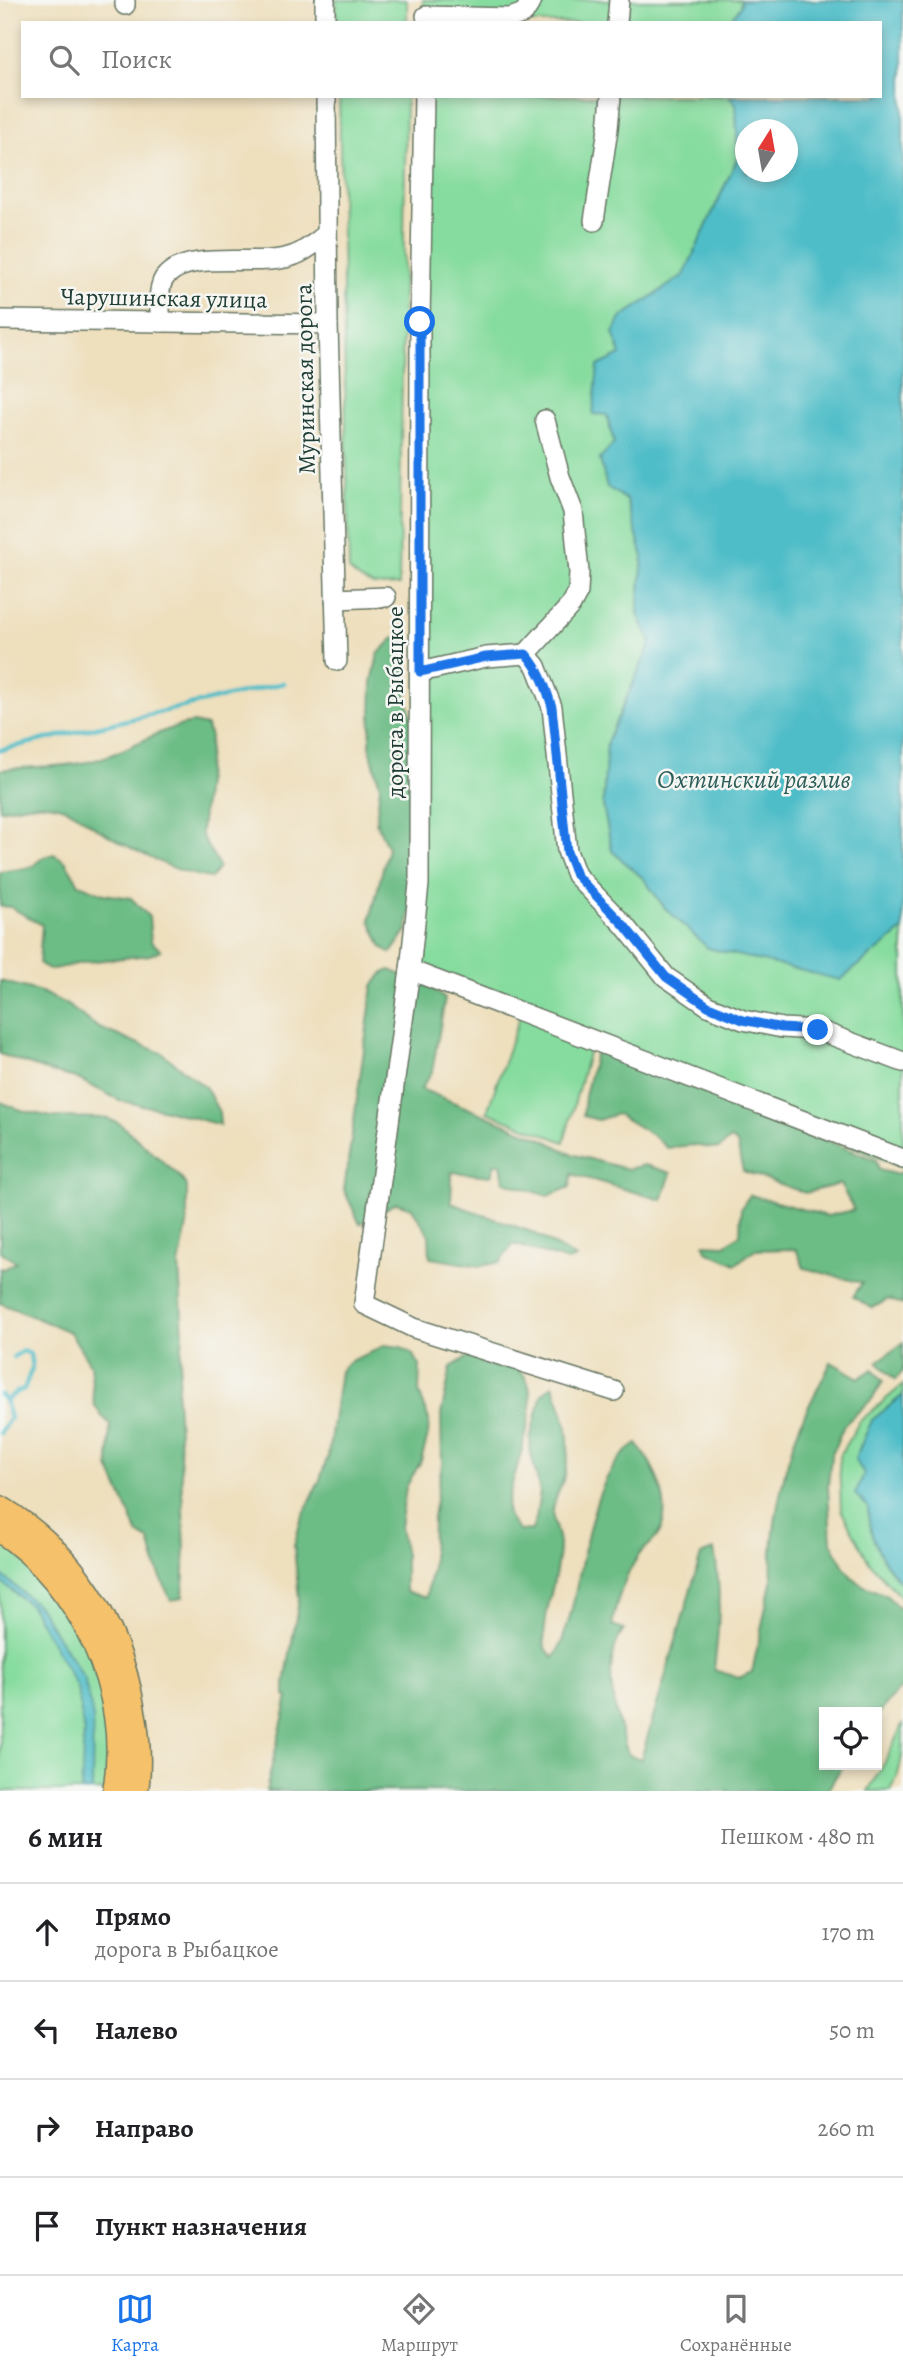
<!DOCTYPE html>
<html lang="ru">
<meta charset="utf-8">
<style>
body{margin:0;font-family:Alegreya,serif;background:#f2f2f2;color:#202124}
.controls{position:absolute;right:21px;bottom:21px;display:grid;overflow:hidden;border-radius:0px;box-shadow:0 4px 10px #0003}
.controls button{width:63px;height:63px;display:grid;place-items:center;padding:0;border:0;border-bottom:2px solid #e0e0e0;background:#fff;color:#202124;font:35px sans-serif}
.compass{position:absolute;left:735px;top:119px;width:63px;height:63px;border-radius:50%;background:#fff;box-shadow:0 4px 10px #0003;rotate:11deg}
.stop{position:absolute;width:21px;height:21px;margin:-16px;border:5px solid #1a73e8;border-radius:50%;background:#fff}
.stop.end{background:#1a73e8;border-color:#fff;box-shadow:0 2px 7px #0008}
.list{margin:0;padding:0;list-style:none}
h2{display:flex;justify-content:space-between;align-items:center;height:91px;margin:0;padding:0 28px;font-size:30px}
h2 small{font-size:23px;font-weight:400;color:#757577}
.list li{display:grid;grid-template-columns:46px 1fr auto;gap:21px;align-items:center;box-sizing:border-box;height:98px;padding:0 28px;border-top:2px solid #e0e0e0}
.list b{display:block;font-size:26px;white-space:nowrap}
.list p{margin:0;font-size:23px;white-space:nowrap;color:#757577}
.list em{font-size:23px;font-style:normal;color:#757577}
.icon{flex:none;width:38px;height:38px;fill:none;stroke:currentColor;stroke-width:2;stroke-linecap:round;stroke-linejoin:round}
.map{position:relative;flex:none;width:903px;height:1791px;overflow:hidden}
.search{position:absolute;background:#fff;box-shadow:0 4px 10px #0003;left:21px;right:21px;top:21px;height:77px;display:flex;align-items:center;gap:18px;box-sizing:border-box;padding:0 24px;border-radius:0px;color:#757577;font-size:26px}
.sheet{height:483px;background:#fff}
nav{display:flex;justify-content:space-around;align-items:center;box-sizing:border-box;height:98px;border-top:2px solid #e0e0e0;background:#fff;font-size:19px;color:#757577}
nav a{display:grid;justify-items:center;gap:4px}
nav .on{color:#1a73e8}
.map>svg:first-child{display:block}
.green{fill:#86dc9e;stroke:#528c69;stroke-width:2}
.forest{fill:#6cbc85;stroke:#467c5c;stroke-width:2}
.water{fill:#4fbdc8;stroke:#377d7e;stroke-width:2;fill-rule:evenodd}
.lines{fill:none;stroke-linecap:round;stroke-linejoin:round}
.stream{stroke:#4fbdc8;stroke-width:4.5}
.minor-casing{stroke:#677664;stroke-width:22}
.major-casing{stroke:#677664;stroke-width:27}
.minor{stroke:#fff;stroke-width:19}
.major{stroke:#f5c16b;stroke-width:24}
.route{stroke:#1a73e8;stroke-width:9}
.labels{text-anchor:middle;stroke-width:5;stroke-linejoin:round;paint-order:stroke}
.street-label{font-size:24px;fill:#1f3d34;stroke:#f6f6f2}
.water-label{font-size:26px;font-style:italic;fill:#2b5d59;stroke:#f6f6f2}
</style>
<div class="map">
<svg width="903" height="1791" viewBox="0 0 903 1791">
<rect width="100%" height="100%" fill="#f6f6f2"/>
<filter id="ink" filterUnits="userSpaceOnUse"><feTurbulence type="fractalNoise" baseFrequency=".0143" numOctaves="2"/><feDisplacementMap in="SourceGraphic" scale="14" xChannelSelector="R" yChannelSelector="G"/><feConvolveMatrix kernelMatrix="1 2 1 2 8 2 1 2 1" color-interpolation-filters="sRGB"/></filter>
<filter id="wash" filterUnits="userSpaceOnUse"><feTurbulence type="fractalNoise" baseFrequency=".00686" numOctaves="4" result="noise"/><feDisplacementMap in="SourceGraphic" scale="28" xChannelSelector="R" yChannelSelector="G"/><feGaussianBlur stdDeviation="1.57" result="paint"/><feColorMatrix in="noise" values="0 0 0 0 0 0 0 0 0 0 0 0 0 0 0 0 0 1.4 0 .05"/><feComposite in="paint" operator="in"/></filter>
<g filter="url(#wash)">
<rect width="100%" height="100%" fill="#eedfbd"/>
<g class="green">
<path d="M336,0H407V23H337Z"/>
<path d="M423,0H741L740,7L729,23H423Z"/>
<path d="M339,96H406L399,585C374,587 368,587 349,570Z"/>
<path d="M423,96H729L736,104L738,157L684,275L622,317L621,355L598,366L607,415L614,443L600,459L607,487L627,500L643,557L638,613L651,643L607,742L603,805L612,851L644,879L665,908L840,980L903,930V1168L593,1035L564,1142L487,1112L522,1010L415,965Z"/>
<path d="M903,1385V1395L872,1420L864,1474L856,1494L868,1507C867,1534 884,1566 903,1585V1600L869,1562L841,1510L839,1456L860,1421Z"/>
<path d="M0,1538L52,1587L91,1652L109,1724V1791H0Z"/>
<path d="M903,1723C903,1749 903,1768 891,1791H868L885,1762Z"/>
</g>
<g class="forest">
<path d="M395,637L409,641L405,667L407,699L414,728V884L407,930L391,953L382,947L370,920L388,848L376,822L380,786L370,749L372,682L378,654Z"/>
<path d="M193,723L207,726L210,738L201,833C205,847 215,854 219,868L211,878C177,874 131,849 101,831C89,824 77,812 64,808C43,800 21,806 0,810V770C30,766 63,768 92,761C129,752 155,729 193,723Z"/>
<path d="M54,854L65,861L79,884L104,894L131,898L149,917L151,942L161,950L150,955L86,962L49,970L39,963L42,925L10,907L0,906V872L32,867L42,858Z"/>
<path d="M390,970L431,987L445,999L432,1072L421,1089L545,1140L571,1154L627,1169L645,1165L671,1173L662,1200L572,1174L570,1187L548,1196L504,1182L501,1163L495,1164L491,1176L452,1172L451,1203L534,1233L576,1258L568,1261L513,1244L500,1262L480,1266L430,1258L429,1235L412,1208L396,1203L360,1224L344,1190L373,986L382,974Z"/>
<path d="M0,981L41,992L66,1004L99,1028L162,1053L206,1088L219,1112L220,1125L162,1109L121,1101L76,1078L51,1072L0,1054Z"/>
<path d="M596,1050L876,1160L879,1170L895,1174L903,1172V1305L889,1299L872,1308L853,1297L862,1283L804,1268L796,1249L754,1250L736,1264L706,1251L704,1244L725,1245L740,1234L741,1208L750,1195L827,1216L854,1210L840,1184L805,1193L743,1171L737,1143L730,1139L719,1149L691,1145L667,1148L654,1136L617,1114L598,1120L583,1116L585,1096Z"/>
<path d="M0,1102L24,1111L52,1117L106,1118L119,1123L179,1176L187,1186V1225L179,1265L183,1334L177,1398L185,1547L183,1597L171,1601L156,1566L149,1540L138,1534L109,1467L110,1424L101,1415L94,1404L90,1364L70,1332L0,1303V1268L4,1269L16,1262L0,1251Z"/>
<path d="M903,1343V1371L895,1380L877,1362Z"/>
<path d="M384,1345L401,1347L412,1354L420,1365L419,1392L429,1420L428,1435L421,1461L406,1487L400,1527L405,1556V1591L426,1598L432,1567L433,1517L442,1464L441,1415L451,1367L470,1356C476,1359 483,1363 489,1365C498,1368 509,1365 516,1369C553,1386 508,1481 507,1508C507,1518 513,1524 519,1531L532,1530L536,1518L540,1491L530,1449L531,1435L542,1394L553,1385C566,1418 573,1438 565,1474C562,1486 554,1498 553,1510C551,1523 560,1534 559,1547C558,1581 541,1614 545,1648L554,1658C587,1601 578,1479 637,1444C655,1466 675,1507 658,1535C653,1543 644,1548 639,1555C626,1574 615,1603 612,1626L624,1630C599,1663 616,1718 628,1754L641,1759L701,1555L714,1550C722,1591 719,1629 714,1670L739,1678L752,1672L772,1578C769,1535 784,1465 800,1425C809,1404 821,1383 831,1362L859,1378L873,1369L883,1381L873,1398L844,1425L831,1456L828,1486L831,1542L843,1565L851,1576L862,1585L886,1595L903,1612V1685L877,1716V1712H824V1765H843L827,1791H266L288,1697L285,1696V1683L299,1600L294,1546L301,1520L319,1482L328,1456L340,1371C352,1355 368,1357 384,1345Z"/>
</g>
<g class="water">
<path d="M741,0H903V930L840,980L708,948L665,908L644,879L612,851L603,805L607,742L651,643L638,614L643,557L627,500L607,487L600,459L614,443L607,415L593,414L598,366L621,355L613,333L622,317L684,275L738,157L736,104L729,96H880V23H729L740,7ZM746,130H788V172H746Z"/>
<path d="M903,1395V1585C884,1565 867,1535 868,1507L855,1494L864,1474L855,1459L872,1420Z"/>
<path d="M0,1573L39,1607L84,1678L93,1718L92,1791H81L84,1731L77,1687L31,1606L0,1581Z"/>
</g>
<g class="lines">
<g class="stream">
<path d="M0,750L284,683"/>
<path d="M0,1395L5,1401L10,1418L0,1433"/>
<path d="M5,1401L15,1393L24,1389L32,1368L30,1354L23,1351L13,1357"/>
</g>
</g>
</g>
<g filter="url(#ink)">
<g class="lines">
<defs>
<g id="minor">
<path d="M125,0V5"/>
<path d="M325,0V23"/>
<path d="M426,16L510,18L524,13L532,0"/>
<path d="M617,23L619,0"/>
<path d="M326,96L328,324L337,661"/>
<path d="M424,96L420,322L419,884L410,970L364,1304L414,1328L614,1391"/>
<path d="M594,221L608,129L611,96"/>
<path d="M0,320L328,324"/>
<path d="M161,322C160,308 156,285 167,275C193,249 261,269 295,255C306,251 317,241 327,234"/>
<path d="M545,420L560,477L573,511L579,572L578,592L571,605L526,654L536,666L552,707L567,851L576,875L624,925L666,977L708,1006L743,1020L782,1028L818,1030L903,1062"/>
<path d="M335,599L386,597"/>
<path d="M420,672L486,657L526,654"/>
<path d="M410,970L903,1159"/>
</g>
<g id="major">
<path d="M0,1508C73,1552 118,1624 132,1706C138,1735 140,1762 136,1791"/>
<path d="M0,1530C82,1584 133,1693 115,1791"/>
</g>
</defs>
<use href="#minor" class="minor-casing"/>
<use href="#major" class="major-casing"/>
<use href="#minor" class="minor"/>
<use href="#major" class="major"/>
</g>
</g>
<g class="lines" filter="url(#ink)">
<path class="route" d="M420,322V672L486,657L526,654C540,670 546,687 552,707L567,852L576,875L624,925L666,977L708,1006L743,1020L782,1028L818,1030"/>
</g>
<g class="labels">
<g class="street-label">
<text transform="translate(164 298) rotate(1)" y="8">Чарушинская улица</text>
<text transform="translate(305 379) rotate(-91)" y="8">Муринская дорога</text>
<text transform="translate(395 702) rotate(-90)" y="8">дорога в Рыбацкое</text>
</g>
<g class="water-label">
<text x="754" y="788">Охтинский разлив</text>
</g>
</g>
</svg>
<div class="controls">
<button><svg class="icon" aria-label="locate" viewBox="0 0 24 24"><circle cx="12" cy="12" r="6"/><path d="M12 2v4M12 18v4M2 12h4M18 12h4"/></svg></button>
</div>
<svg class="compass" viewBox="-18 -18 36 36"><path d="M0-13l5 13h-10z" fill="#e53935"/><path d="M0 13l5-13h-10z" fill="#757577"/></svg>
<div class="stop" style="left:420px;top:322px"></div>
<div class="stop end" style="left:818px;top:1030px"></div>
<div class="search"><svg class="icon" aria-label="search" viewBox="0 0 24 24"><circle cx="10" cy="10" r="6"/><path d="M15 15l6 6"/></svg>Поиск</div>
</div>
<section class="sheet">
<h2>6 мин<small>Пешком · 480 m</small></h2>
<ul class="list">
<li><svg class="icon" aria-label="ahead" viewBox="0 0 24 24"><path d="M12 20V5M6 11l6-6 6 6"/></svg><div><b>Прямо</b><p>дорога в Рыбацкое</p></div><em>170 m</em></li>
<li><svg class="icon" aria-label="left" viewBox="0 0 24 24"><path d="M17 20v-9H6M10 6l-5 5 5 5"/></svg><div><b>Налево</b></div><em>50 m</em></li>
<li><svg class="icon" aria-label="right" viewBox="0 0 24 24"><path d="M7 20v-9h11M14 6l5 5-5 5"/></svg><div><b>Направо</b></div><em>260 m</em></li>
<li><svg class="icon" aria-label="arrive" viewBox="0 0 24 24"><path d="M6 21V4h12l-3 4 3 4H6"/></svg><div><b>Пункт назначения</b></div></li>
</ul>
</section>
<nav>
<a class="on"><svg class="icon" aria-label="map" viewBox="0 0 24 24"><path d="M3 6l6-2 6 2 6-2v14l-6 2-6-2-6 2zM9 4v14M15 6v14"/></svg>Карта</a>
<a><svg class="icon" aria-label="directions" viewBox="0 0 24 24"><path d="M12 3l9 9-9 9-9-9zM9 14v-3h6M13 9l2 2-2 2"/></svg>Маршрут</a>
<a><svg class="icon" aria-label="saved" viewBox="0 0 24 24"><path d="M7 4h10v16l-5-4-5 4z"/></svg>Сохранённые</a>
</nav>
